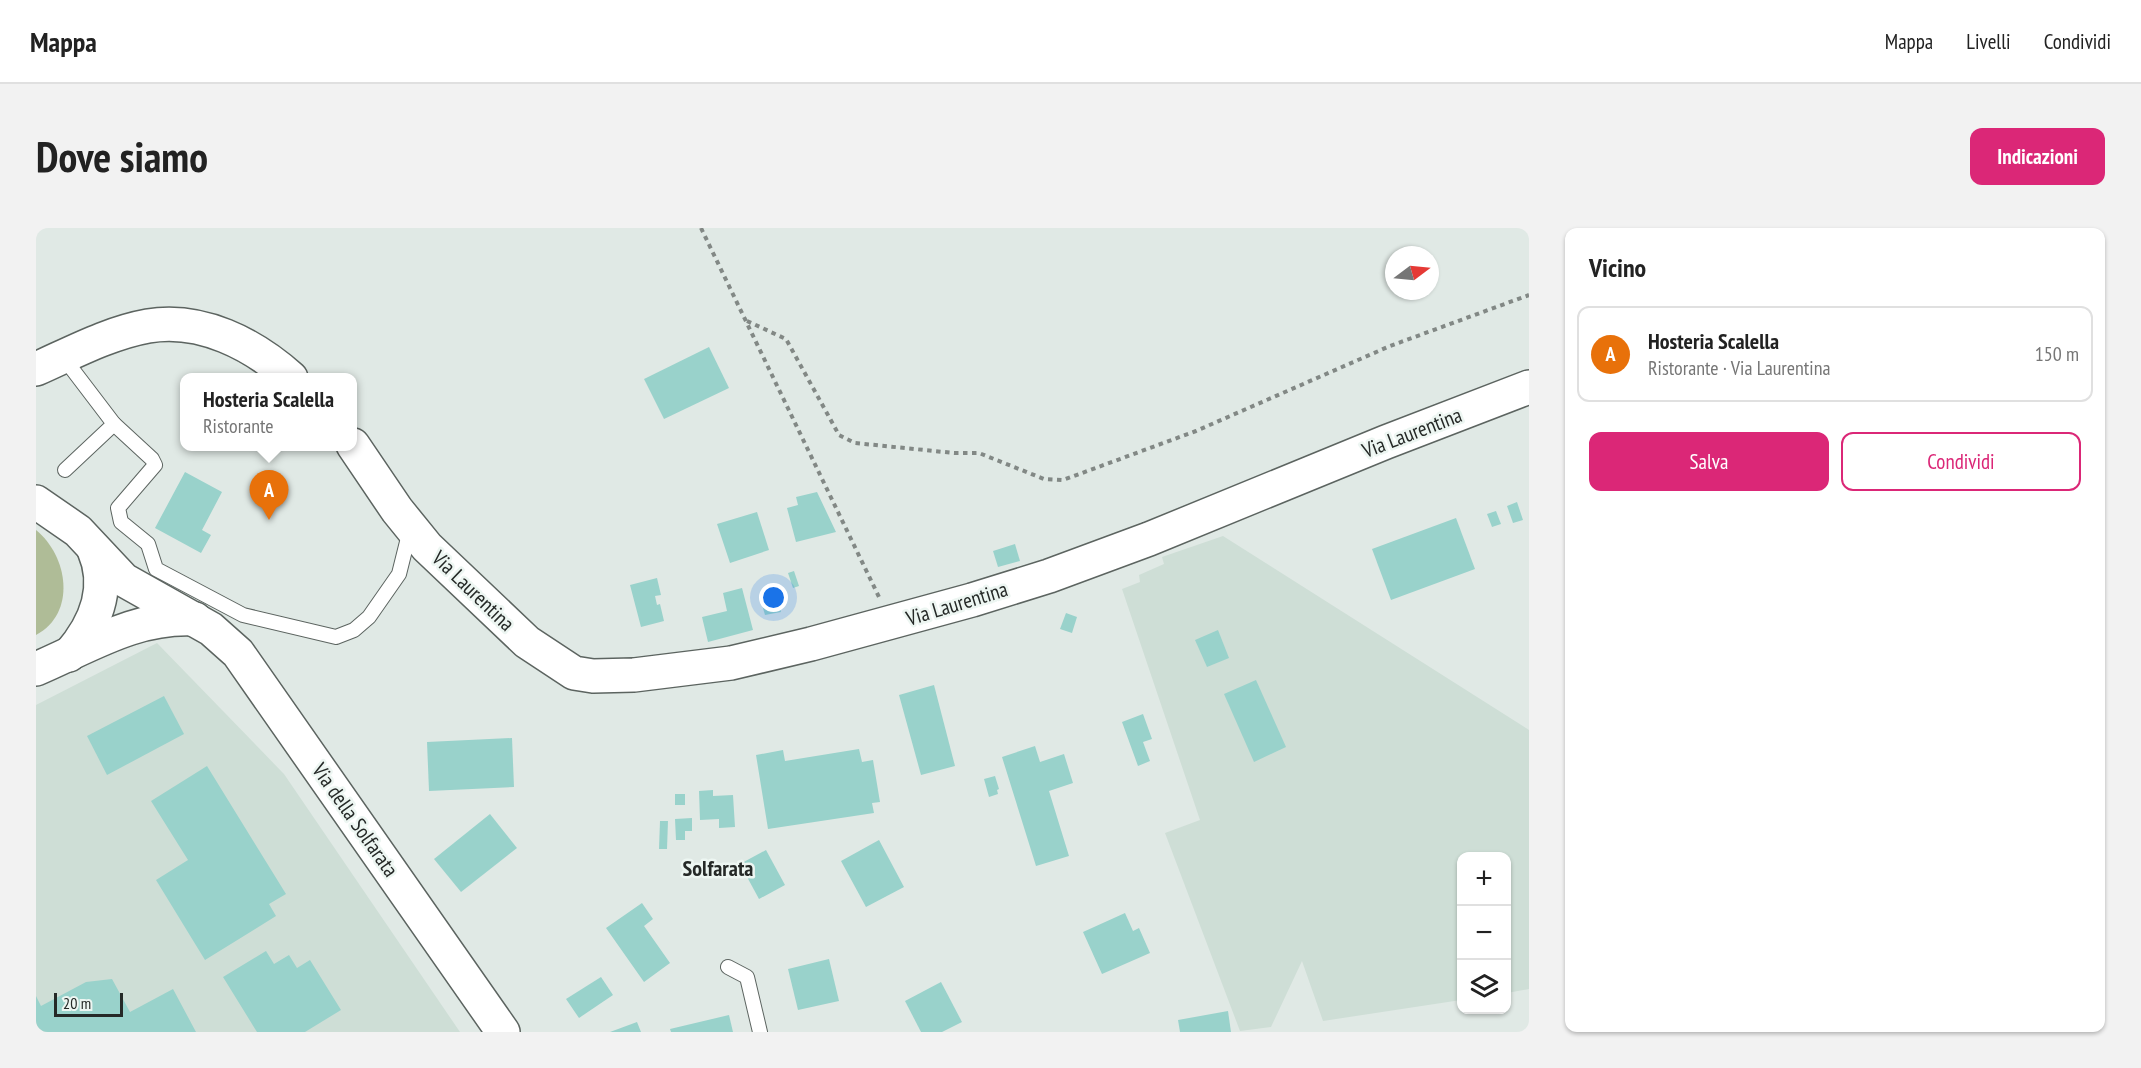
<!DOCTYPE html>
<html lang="it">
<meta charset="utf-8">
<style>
body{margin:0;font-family:"PT Sans Narrow",sans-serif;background:#f2f2f2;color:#222}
.controls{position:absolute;right:18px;bottom:18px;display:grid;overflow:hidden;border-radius:12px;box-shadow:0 2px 4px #0004}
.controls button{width:54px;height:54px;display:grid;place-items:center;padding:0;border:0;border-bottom:2px solid #e0e0e0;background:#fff;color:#222;font:30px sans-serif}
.compass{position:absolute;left:1349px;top:18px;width:54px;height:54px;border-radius:50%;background:#fff;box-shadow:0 2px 4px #0004;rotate:74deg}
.scale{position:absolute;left:18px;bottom:15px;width:69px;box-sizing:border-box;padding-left:6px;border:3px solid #252927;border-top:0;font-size:16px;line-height:21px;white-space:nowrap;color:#252927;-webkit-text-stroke:4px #edf6f2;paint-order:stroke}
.you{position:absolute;left:738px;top:370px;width:21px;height:21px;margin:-15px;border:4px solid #fff;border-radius:50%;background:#1a73e8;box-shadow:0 0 0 9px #1a73e833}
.badge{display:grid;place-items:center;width:39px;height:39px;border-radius:50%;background:#db2777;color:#fff;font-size:20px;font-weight:700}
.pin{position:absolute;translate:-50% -50px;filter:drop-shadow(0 2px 3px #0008)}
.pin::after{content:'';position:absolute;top:32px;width:21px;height:18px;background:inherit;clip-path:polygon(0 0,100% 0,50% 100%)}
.popup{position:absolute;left:144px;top:145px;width:177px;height:78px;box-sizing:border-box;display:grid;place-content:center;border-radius:12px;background:#fff;filter:drop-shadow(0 2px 4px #0005);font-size:20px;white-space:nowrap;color:#767676}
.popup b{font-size:22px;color:#222}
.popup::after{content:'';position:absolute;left:50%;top:100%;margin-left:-12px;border:12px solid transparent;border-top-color:#fff}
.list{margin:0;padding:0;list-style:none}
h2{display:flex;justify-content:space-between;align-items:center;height:78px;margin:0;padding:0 24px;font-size:26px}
h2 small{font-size:20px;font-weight:400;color:#767676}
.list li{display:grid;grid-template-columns:39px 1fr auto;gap:18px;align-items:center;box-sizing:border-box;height:96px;margin:0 12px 12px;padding:0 12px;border:2px solid #e0e0e0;border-radius:12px}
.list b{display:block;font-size:22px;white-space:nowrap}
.list p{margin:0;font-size:20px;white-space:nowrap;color:#767676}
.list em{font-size:20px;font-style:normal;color:#767676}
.actions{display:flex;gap:12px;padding:18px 24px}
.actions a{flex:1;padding:14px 0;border:2px solid #db2777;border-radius:12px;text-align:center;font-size:21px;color:#db2777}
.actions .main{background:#db2777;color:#fff}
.icon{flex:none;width:33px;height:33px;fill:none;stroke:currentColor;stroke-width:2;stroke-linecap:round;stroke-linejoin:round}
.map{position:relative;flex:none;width:1493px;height:804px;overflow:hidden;border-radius:12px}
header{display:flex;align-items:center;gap:36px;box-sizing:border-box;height:84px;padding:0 30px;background:#fff;border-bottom:2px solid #e0e0e0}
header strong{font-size:28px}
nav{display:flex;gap:33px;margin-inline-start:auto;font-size:21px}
.intro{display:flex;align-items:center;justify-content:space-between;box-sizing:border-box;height:144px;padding:0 36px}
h1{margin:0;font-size:42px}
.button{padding:15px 27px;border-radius:12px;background:#db2777;color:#fff;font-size:21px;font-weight:700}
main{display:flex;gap:36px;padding:0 36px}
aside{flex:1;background:#fff;border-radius:12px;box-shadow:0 2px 4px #0004}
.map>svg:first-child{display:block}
.built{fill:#ceded6}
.green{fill:#afbc97}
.building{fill:#99d2cb}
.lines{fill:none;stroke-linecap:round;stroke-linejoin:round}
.lane-casing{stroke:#5c6460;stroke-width:16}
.secondary-casing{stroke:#5c6460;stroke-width:36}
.path{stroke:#828885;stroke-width:4;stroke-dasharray:4.5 4.5;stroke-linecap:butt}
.lane{stroke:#fff;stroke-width:14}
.secondary{stroke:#fff;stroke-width:33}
.labels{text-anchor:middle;stroke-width:5;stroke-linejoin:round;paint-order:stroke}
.street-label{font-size:21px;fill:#252927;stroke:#edf6f2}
.neighbourhood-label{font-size:22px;font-weight:bold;fill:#252927;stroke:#edf6f2}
</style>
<header>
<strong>Mappa</strong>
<nav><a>Mappa</a><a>Livelli</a><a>Condividi</a></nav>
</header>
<div class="intro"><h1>Dove siamo</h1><a class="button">Indicazioni</a></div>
<main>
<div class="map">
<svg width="1493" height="804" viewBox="0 0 1493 804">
<rect width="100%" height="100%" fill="#e0e9e5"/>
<g class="built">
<path d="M1187,308L1493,502V761L1471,765L1470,628H1426L1425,772L1287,793L1266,733L1235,799L1204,803L1129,605L1164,592L1086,361L1104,354L1103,347L1128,336L1126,329Z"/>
<path d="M121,415L248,546L424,804H0V477Z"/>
</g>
<path class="green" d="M0,302C32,328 41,385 0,407Z"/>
<g class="building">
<path d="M673,119L693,160L628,191L608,151Z"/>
<path d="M149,244L186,264L166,302L175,307L165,325L119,300Z"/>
<path d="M781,264L800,304L760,314L751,280L762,277L760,269Z"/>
<path d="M1481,274L1487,292L1477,295L1471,278Z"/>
<path d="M1460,283L1465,296L1456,299L1451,286Z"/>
<path d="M721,284L733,322L694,335L681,296Z"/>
<path d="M1420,290L1439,341L1355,372L1336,321Z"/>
<path d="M979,316L984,333L962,339L957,323Z"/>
<path d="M758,343L763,358L757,360L752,345Z"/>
<path d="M621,350L625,367L619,368L621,377L624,376L628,393L605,399L594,357Z"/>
<path d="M706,360L717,402L672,414L666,389L691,383L687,365Z"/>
<path d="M740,366L745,384L729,387L724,370Z"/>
<path d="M1030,385L1041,389L1036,405L1024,401Z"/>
<path d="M1182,402L1193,430L1171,439L1159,412Z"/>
<path d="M1220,452L1250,519L1218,534L1188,466Z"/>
<path d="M898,457L919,538L885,547L863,467Z"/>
<path d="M128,468L148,506L71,547L51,508Z"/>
<path d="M1107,486L1116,511L1107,514L1114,533L1102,538L1086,494Z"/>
<path d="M476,510L478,559L393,563L391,514Z"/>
<path d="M999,518L1004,534L1028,526L1037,555L1013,563L1033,628L1000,638L966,529Z"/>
<path d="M823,521L826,534L837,532L844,574L836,575L838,585L732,601L720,527L747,522L749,533Z"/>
<path d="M171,538L250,666L233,676L240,688L169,732L120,652L152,632L115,573Z"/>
<path d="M959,548L963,561L961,562L962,566L953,569L948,551Z"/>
<path d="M677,562V568L697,567L699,599L683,600V591L664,592L663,563Z"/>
<rect x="639" y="566" width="10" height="11"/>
<path d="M454,586L481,620L425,664L398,631Z"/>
<path d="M656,590V603H649V612H640L639,591Z"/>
<path d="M624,593H632L631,621H623Z"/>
<path d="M843,612L868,659L830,679L805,633Z"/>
<path d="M730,622L749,657L723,671L704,636Z"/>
<path d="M606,675L617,691L608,698L634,735L608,754L570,700Z"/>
<path d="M1089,685L1097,703L1103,700L1114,725L1066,746L1047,704Z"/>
<path d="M230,723L238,736L253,727L261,740L274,732L305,782L269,804H221L187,749Z"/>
<path d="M793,731L803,773L762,782L752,741Z"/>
<path d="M565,749L577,767L543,790L530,771Z"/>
<path d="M76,751L94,784L137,761L160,804H0V768L5,778L50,754Z"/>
<path d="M905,754L926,794L906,804H885L869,773Z"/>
<path d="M1192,783L1195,804H1144L1142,792Z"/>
<path d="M693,787L697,804H635L634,801Z"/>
<path d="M601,794L605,804H574Z"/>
</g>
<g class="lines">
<defs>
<g id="lane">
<path d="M27,129L78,196L29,242"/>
<path d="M78,196L116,231L119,237L82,280L85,294L112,316L120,341L207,387L300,409L318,402L333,389L363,346L374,302"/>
<path d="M692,739L711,749L724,804"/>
</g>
<g id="secondary">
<path d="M0,141C36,125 73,105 112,98C165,89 217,116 255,150"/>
<path d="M317,217L361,282L391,319L491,414L538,445L557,448L598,447L695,435L775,416L936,372L1013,348L1113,311L1350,214L1493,159"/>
<path d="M0,274L42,303L88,352L175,401L202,425L467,804"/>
<path d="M33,427C59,397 75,361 58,322"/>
<path d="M0,441C54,418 99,388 159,391"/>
</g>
</defs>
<use href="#lane" class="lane-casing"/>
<use href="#secondary" class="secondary-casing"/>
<g class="path">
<path d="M665,0L843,369"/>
<path d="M711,93L750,111L803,207L819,215L918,225H943L1008,251L1027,252L1160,203L1354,118L1493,67"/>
</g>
<use href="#lane" class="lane"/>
<use href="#secondary" class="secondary"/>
</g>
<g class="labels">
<g class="street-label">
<text transform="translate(1376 205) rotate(-21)" y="7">Via Laurentina</text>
<text transform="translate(437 363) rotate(44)" y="7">Via Laurentina</text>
<text transform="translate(921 376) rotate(-17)" y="7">Via Laurentina</text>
<text transform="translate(319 592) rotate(55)" y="7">Via della Solfarata</text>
</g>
<g class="neighbourhood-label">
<text x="682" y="648">Solfarata</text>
</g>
</g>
</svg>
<div class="controls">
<button>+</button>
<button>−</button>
<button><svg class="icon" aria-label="layers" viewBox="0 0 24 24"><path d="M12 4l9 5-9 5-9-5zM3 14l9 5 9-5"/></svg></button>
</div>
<svg class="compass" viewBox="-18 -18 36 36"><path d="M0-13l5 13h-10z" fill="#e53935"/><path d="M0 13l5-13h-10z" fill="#767676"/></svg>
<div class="scale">20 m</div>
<div class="you"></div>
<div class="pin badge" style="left:233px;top:292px;background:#e8710a">A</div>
<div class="popup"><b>Hosteria Scalella</b>Ristorante</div>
</div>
<aside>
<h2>Vicino<small></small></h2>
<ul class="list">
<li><span class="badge" style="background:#e8710a">A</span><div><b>Hosteria Scalella</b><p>Ristorante · Via Laurentina</p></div><em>150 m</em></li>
</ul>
<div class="actions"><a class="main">Salva</a><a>Condividi</a></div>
</aside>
</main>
